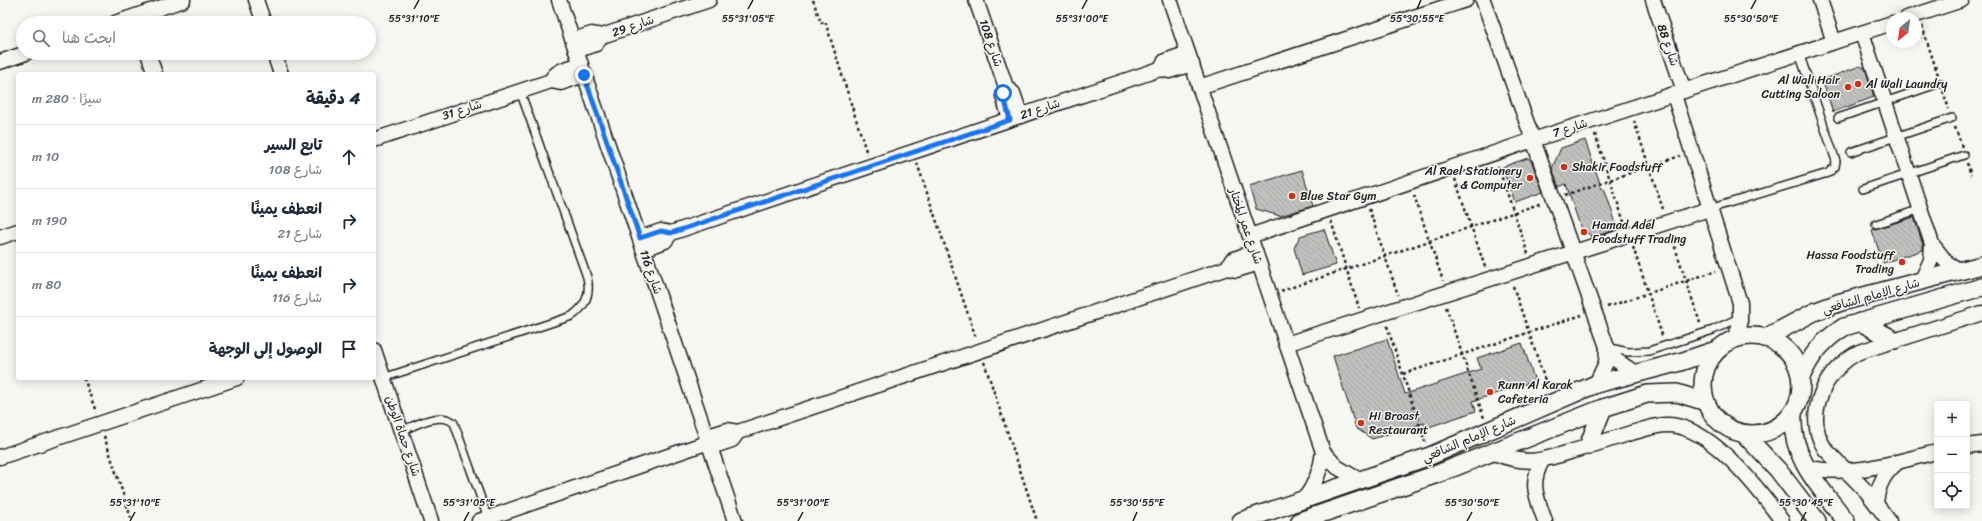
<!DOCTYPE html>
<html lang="ar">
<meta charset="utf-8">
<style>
body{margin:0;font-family:Sriracha,"Playpen Sans Arabic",sans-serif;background:#f2f2f3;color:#1f2937;direction:rtl}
.controls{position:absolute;right:12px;bottom:12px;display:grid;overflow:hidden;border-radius:4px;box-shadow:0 2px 10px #0003}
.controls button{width:36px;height:36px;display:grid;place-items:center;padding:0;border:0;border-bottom:1px solid #e0e1e3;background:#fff;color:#1f2937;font:20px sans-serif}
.compass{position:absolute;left:1886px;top:12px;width:36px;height:36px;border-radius:50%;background:#fff;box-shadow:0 2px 10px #0003;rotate:209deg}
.stop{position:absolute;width:12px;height:12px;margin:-9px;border:3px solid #1a73e8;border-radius:50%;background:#fff}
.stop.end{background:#1a73e8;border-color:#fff;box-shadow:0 1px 4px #0008}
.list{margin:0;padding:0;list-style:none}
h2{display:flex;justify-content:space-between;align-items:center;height:52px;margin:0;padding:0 16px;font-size:17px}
h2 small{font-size:13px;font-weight:400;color:#747a83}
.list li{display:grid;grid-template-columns:26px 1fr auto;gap:12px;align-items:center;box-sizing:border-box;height:64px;padding:0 16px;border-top:1px solid #e0e1e3}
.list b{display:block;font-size:15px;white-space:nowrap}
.list p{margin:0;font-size:13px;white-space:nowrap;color:#747a83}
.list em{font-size:13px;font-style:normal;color:#747a83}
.icon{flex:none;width:22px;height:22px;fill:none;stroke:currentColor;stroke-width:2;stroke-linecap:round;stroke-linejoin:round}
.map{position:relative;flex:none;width:1982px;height:521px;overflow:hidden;direction:ltr}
.search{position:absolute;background:#fff;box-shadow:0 2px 10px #0003;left:16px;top:16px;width:360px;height:44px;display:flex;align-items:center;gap:10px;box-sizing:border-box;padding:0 14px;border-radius:22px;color:#747a83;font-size:15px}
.panel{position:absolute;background:#fff;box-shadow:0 2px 10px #0003;left:16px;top:72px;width:360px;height:308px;border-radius:4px;direction:rtl}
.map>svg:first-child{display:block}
.building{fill:url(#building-back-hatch);stroke:#1c1c1c}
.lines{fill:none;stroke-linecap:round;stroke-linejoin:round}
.service-casing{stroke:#1c1c1c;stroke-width:10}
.minor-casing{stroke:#1c1c1c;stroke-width:17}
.tertiary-casing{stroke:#1c1c1c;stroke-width:20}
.path{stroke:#1c1c1c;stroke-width:2.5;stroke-dasharray:3 3;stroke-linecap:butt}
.service{stroke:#f6f6f2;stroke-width:7}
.minor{stroke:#f6f6f2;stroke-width:14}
.tertiary{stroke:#f6f6f2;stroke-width:17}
.route{stroke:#1a73e8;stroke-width:5}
.ticks{fill:none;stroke:#1c1c1c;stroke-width:1.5}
.poi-dot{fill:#c8321e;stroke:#f6f6f2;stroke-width:1.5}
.labels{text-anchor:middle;stroke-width:3;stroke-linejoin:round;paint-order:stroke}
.street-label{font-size:12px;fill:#1c1c1c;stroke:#f6f6f2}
.poi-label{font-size:12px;fill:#1c1c1c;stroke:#f6f6f2;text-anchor:start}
.ticks-label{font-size:10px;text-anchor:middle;fill:#1c1c1c;stroke:#f6f6f2;stroke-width:3;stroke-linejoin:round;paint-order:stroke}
</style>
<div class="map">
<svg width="1982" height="521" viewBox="0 0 1982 521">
<defs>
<pattern id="building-back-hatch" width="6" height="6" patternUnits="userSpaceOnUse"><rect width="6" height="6" fill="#c0c0bd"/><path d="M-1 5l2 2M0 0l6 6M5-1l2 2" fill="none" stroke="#a4a4a2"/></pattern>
</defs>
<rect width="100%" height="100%" fill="#f6f6f2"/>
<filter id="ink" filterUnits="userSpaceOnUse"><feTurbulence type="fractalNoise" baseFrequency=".025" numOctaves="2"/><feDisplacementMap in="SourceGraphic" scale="8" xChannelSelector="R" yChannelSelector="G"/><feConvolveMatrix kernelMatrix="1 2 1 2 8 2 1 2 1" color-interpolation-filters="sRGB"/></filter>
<g filter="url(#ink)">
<g class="building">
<path d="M1860,66L1865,68L1874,97L1833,112L1822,80Z"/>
<path d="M1585,140L1602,189L1604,188L1618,229L1593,237L1581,229L1566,184L1559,187L1552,168L1561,148Z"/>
<path d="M1528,158L1531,160L1543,192L1515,202L1502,167Z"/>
<path d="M1302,170L1313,206L1280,216L1256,209L1249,186Z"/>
<path d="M1914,217L1923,245V250L1883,263L1872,230Z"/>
<path d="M1324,229L1336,265L1302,275L1294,248L1300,236Z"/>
<path d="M1387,339L1405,394L1481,369L1477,358L1522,343L1535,381L1473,401L1476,411L1426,428L1424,423L1372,439L1356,428L1333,356Z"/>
</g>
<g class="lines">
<defs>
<g id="service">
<path d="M1838,118L1940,83"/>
<path d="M1851,152L1952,118"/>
<path d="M1863,189L1964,155"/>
<path d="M1709,209L1828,173L1835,167L1836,161L1799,53"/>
<path d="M1876,224L1921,209"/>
<path d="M1610,348L1628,352L1649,351L1713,330L1741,317"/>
<path d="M383,378L572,316C586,306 591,294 587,277L520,91"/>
<path d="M401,431C416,425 440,411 454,423L488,518"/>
</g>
<g id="minor">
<path d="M256,0L264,23"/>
<path d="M559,0L735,521"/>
<path d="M976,0L1006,87L1013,93L1021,116"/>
<path d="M1170,0L1323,452L1337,467L1361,481"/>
<path d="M1483,0L1607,347L1616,360L1635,373"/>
<path d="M1653,0L1684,91"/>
<path d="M1820,0L1834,42"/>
<path d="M1907,18L1962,0"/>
<path d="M115,23L183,0"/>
<path d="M1862,33L1932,244L1947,263L1961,271"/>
<path d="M573,40L592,34L602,36L709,0"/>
<path d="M576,51L596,44L602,36"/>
<path d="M148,53L155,74"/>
<path d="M274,53L281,74"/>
<path d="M0,62L26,53"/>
<path d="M1160,69L1165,61L1188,53"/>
<path d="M551,81C556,69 570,68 581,64"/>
<path d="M1006,87L1003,96L1010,119"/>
<path d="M1199,87L1466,0"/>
<path d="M1674,95L1740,303V325L1734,340"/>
<path d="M374,140L551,81L561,83L584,75"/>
<path d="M1250,236L1533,140L1892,23"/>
<path d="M0,237L18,231"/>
<path d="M640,238L661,231L671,233L1160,69L1169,71L1192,64"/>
<path d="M644,249L665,241L671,233"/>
<path d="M1227,268L1232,260L1255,251"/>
<path d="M1921,282L1931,260L1932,244"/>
<path d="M1286,344L1709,209"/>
<path d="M374,350L431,521"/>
<path d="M1596,384L1606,363L1607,347"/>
<path d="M708,436L728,430L738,432L1227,268L1236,270L1259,263"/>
<path d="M1967,446L1982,444"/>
<path d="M711,447L732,440L738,432"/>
<path d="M1494,453C1527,466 1541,461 1573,451C1593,445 1612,439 1631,433C1643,430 1654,425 1667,425C1710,425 1759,489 1782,521"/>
<path d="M0,457L237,378"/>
<path d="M1542,461C1529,484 1537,498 1545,521"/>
<path d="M1806,467C1852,478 1893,462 1937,452"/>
<path d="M1304,500C1315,485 1321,471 1323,452"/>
<path d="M1876,503C1878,485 1884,473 1898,462"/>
<path d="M479,521L709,442"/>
<path d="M1889,521L1867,492L1825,449C1803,415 1825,369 1859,352L1982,313"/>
</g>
<g id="tertiary">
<path d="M1860,322L1895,340"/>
<circle cx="1752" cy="385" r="49"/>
<path d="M1765,338L1814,312L1841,302L1982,265"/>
<path d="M1801,377C1811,355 1823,340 1844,327L1982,287"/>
<path d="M1793,414C1790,458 1821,488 1846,521"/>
<path d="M1744,434L1778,470L1817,521"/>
<path d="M1588,446L1603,408"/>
<path d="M1241,521L1430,456L1596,384L1680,362L1719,349"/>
<path d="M1300,521L1440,473L1603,408L1647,394L1677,393L1706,402"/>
</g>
</defs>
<use href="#service" class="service-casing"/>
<use href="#minor" class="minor-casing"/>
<use href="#tertiary" class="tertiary-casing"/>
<g class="path">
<path d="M813,0L821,23L825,21L867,154"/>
<path d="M1922,26L1938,75"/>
<path d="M1943,91L1949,109"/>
<path d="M1634,121L1663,209"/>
<path d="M1955,127L1962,147"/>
<path d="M1595,134L1624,222"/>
<path d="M917,163L976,338"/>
<path d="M1967,163L1971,175"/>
<path d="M1498,166L1528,254"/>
<path d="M1455,179L1485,267"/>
<path d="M1414,195L1443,281"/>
<path d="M1565,195L1680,156"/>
<path d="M1369,209L1398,295"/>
<path d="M1331,221L1359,308"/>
<path d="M1671,235L1700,323"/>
<path d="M1633,247L1663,338"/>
<path d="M1513,286L1548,389"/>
<path d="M1281,291L1542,203"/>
<path d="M1446,307L1484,418"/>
<path d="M1607,307L1716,271"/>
<path d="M1387,326L1425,442"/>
<path d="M984,362L1037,521"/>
<path d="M1403,374L1582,315"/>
<path d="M84,378L96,412"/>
<path d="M104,436L132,521"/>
</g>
<use href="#service" class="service"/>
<use href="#minor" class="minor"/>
<use href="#tertiary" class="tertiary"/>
</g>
</g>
<g class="lines" filter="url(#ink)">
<path class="route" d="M584,75L640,238L661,231L671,233L1010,120L1003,93"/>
</g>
<path class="ticks" d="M414,9L419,0M748,9L753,0M1082,9L1087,0M1417,9L1421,0M1751,9L1756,0M130,521L135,512M464,521L469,512M798,521L803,512M1133,521L1137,512M1467,521L1472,512M1801,521L1806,512"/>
<g class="poi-dot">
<circle cx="1858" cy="84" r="4"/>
<circle cx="1848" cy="87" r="4"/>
<circle cx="1564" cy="167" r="4"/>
<circle cx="1530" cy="178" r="4"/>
<circle cx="1292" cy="196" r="4"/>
<circle cx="1584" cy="232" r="4"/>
<circle cx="1902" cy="262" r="4"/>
<circle cx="1490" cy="392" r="4"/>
<circle cx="1361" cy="423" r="4"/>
</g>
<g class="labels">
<g class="street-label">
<text transform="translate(633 26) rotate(-19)" y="4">شارع 29</text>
<text transform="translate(991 43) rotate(71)" y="4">شارع 108</text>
<text transform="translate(1668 45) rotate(71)" y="4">شارع 88</text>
<text transform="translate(1040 109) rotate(-18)" y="4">شارع 21</text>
<text transform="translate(462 110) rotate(-18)" y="4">شارع 31</text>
<text transform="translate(1570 128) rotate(-18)" y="4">شارع 7</text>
<text transform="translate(1246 226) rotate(71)" y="4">شارع عمر المختار</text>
<text transform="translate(651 272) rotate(71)" y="4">شارع 116</text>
<text transform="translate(1871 296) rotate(-16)" y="4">شارع الإمام الشافعي</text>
<text transform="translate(403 436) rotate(71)" y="4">شارع حماة الوطن</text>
<text transform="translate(1469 439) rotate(-23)" y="4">شارع الإمام الشافعي</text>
</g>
<g class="poi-label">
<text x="1840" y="84" text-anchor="end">Al Wali Hair<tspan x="1840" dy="14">Cutting Saloon</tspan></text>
<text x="1866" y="88">Al Wali Laundry</text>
<text x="1572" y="171">Shakir Foodstuff</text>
<text x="1522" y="175" text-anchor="end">Al Rael Stationery<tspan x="1522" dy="14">&amp; Computer</tspan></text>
<text x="1300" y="200">Blue Star Gym</text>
<text x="1592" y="229">Hamad Adel<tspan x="1592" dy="14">Foodstuff Trading</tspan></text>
<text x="1894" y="259" text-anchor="end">Hassa Foodstuff<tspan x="1894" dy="14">Trading</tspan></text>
<text x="1498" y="389">Runn Al Karak<tspan x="1498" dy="14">Cafeteria</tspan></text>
<text x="1369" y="420">Hi Broast<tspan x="1369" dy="14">Restaurant</tspan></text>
</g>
</g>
<g class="ticks-label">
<text x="414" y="22">55°31'10"E</text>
<text x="748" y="22">55°31'05"E</text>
<text x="1082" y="22">55°31'00"E</text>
<text x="1417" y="22">55°30'55"E</text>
<text x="1751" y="22">55°30'50"E</text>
<text x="135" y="506">55°31'10"E</text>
<text x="469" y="506">55°31'05"E</text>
<text x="803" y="506">55°31'00"E</text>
<text x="1137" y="506">55°30'55"E</text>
<text x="1472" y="506">55°30'50"E</text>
<text x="1806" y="506">55°30'45"E</text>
</g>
</svg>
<div class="controls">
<button>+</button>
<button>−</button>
<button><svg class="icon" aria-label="locate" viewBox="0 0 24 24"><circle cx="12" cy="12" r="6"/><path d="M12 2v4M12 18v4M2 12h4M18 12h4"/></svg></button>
</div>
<svg class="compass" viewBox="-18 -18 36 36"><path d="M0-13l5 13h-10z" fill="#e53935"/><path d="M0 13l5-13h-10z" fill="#747a83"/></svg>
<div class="stop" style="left:1003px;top:93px"></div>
<div class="stop end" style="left:584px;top:75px"></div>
<div class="search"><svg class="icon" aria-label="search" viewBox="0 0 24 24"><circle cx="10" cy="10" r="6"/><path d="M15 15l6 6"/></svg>ابحث هنا</div>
<section class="panel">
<h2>4 دقيقة<small>سيرًا · 280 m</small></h2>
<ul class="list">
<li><svg class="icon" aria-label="ahead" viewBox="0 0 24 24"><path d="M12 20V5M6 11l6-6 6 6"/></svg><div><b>تابع السير</b><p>شارع 108</p></div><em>10 m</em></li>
<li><svg class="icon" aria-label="right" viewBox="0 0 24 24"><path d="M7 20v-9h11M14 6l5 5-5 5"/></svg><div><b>انعطف يمينًا</b><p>شارع 21</p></div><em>190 m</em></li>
<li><svg class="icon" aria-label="right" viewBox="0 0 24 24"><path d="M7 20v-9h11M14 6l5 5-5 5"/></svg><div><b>انعطف يمينًا</b><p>شارع 116</p></div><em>80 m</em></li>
<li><svg class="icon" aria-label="arrive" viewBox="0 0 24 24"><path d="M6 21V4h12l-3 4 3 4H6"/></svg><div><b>الوصول إلى الوجهة</b></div></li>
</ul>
</section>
</div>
